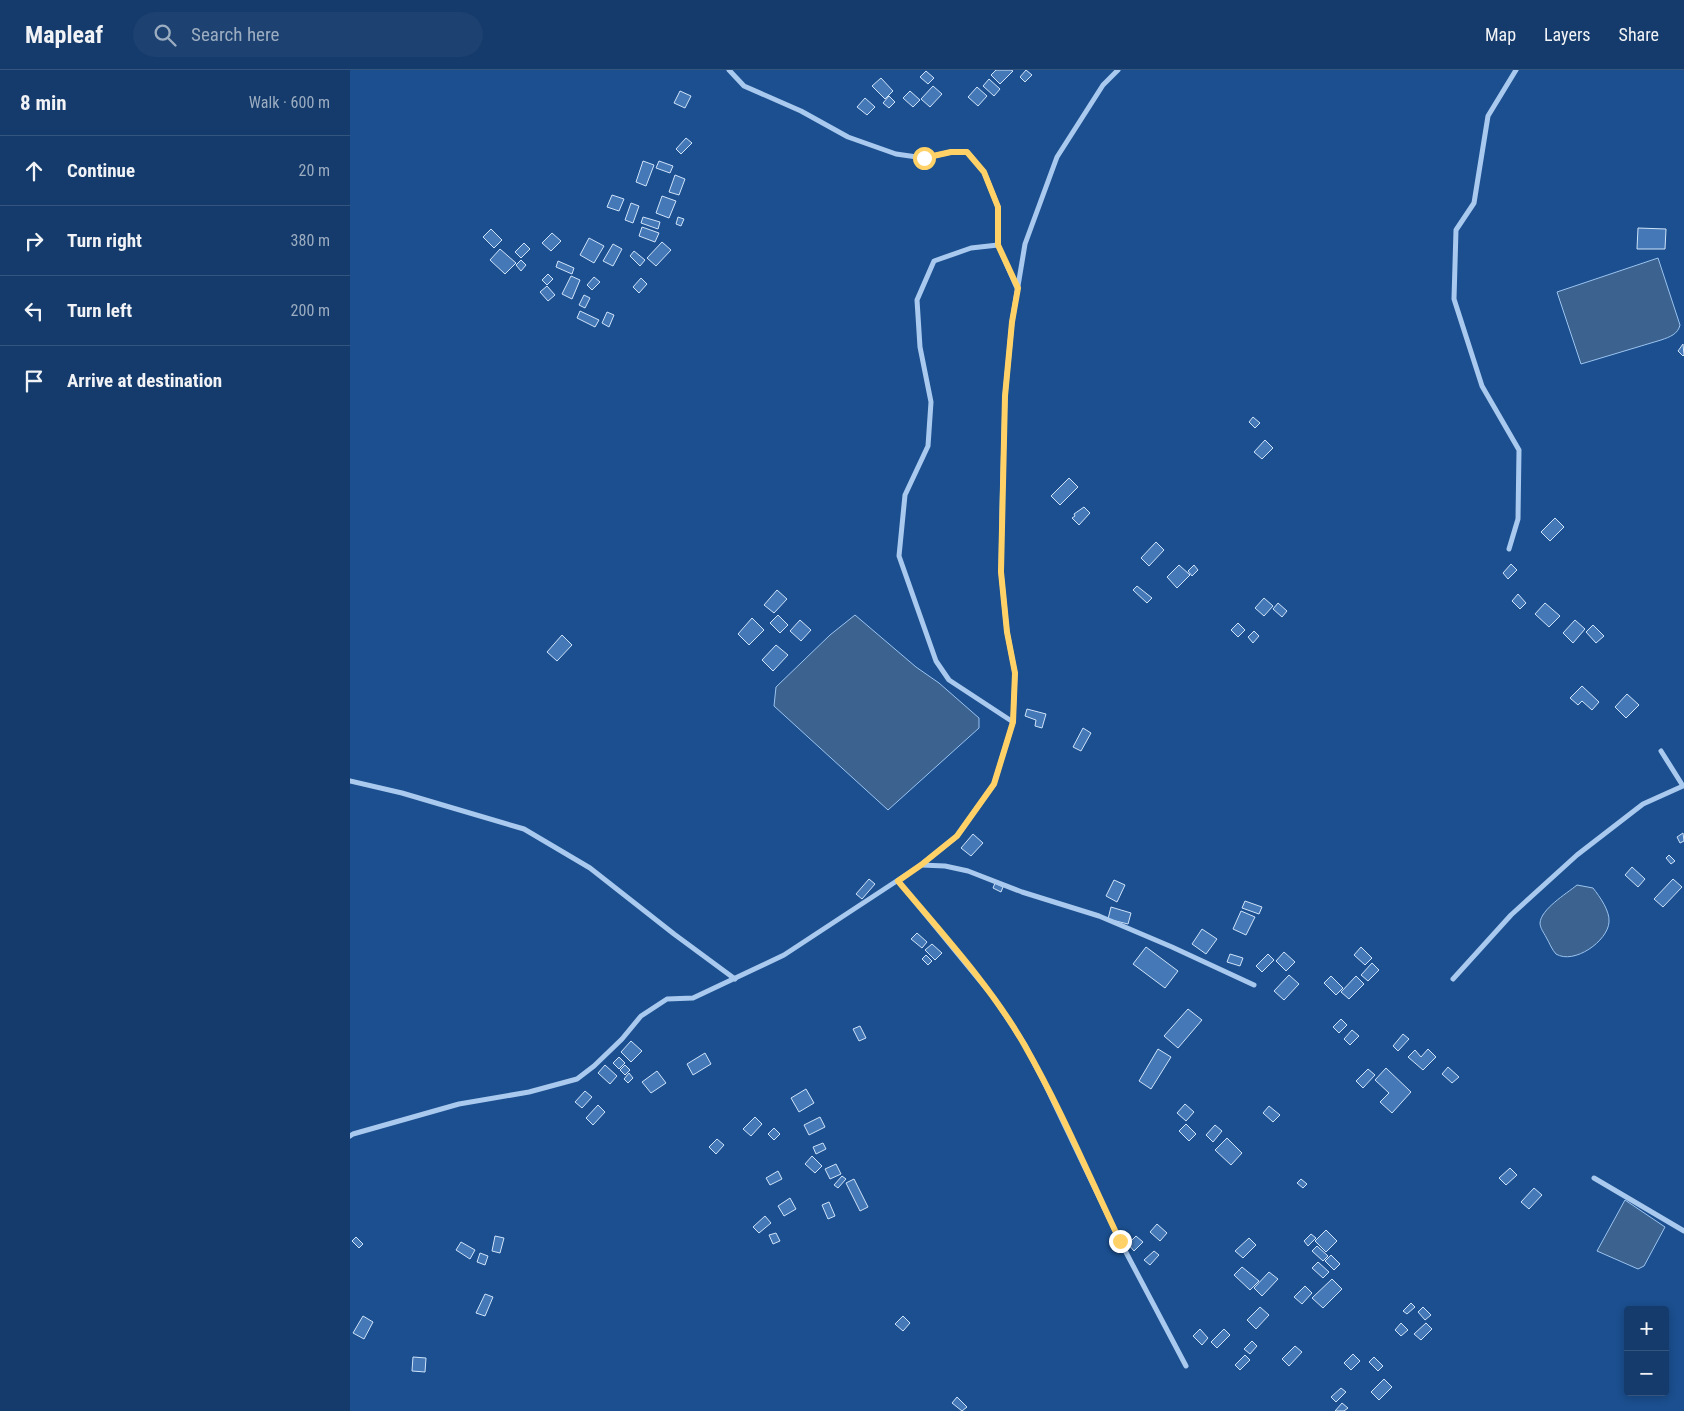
<!DOCTYPE html>
<meta charset="utf-8">
<style>
body{margin:0;font-family:"Roboto Condensed",sans-serif;background:#1d4271;color:#f1f3f6}
.controls{position:absolute;right:15px;bottom:15px;display:grid;overflow:hidden;border-radius:5px;box-shadow:0 2px 8px #0003}
.controls button{width:45px;height:45px;display:grid;place-items:center;padding:0;border:0;border-bottom:1px solid #33557e;background:#143b6b;color:#f1f3f6;font:25px sans-serif}
.stop{position:absolute;width:15px;height:15px;margin:-11px;border:4px solid #ffd166;border-radius:50%;background:#fff}
.stop.end{background:#ffd166;border-color:#fff;box-shadow:0 1px 5px #0008}
.list{margin:0;padding:0;list-style:none}
h2{display:flex;justify-content:space-between;align-items:center;height:65px;margin:0;padding:0 20px;font-size:21px}
h2 small{font-size:16px;font-weight:400;color:#9dadc1}
.list li{display:grid;grid-template-columns:32px 1fr auto;gap:15px;align-items:center;box-sizing:border-box;height:70px;padding:0 20px;border-top:1px solid #33557e}
.list b{display:block;font-size:19px;white-space:nowrap}
.list em{font-size:16px;font-style:normal;color:#9dadc1}
.icon{flex:none;width:28px;height:28px;fill:none;stroke:currentColor;stroke-width:2;stroke-linecap:round;stroke-linejoin:round}
.map{position:relative;flex:none;width:1334px;height:1341px;overflow:hidden}
header{display:flex;align-items:center;gap:30px;box-sizing:border-box;height:70px;padding:0 25px;background:#143b6b;border-bottom:1px solid #33557e}
header strong{font-size:24px}
nav{display:flex;gap:28px;margin-inline-start:auto;font-size:18px}
.search{width:350px;height:45px;background:#1d4271;display:flex;align-items:center;gap:12px;box-sizing:border-box;padding:0 18px;border-radius:28px;color:#9dadc1;font-size:19px}
main{display:flex}
aside{flex:1;background:#143b6b}
.map>svg:first-child{display:block}
.water{fill:#3c6290;stroke:#9cc4f0}
.building{fill:#4478b7;stroke:#cfe3fa}
.lines{fill:none;stroke-linecap:round;stroke-linejoin:round}
.street{stroke:#a9c9ee;stroke-width:5}
.route{stroke:#ffd166;stroke-width:6}
</style>
<header>
<strong>Mapleaf</strong>
<div class="search"><svg class="icon" aria-label="search" viewBox="0 0 24 24"><circle cx="10" cy="10" r="6"/><path d="M15 15l6 6"/></svg>Search here</div>
<nav><a>Map</a><a>Layers</a><a>Share</a></nav>
</header>
<main>
<aside>
<h2>8 min<small>Walk · 600 m</small></h2>
<ul class="list">
<li><svg class="icon" aria-label="ahead" viewBox="0 0 24 24"><path d="M12 20V5M6 11l6-6 6 6"/></svg><div><b>Continue</b></div><em>20 m</em></li>
<li><svg class="icon" aria-label="right" viewBox="0 0 24 24"><path d="M7 20v-9h11M14 6l5 5-5 5"/></svg><div><b>Turn right</b></div><em>380 m</em></li>
<li><svg class="icon" aria-label="left" viewBox="0 0 24 24"><path d="M17 20v-9H6M10 6l-5 5 5 5"/></svg><div><b>Turn left</b></div><em>200 m</em></li>
<li><svg class="icon" aria-label="arrive" viewBox="0 0 24 24"><path d="M6 21V4h12l-3 4 3 4H6"/></svg><div><b>Arrive at destination</b></div></li>
</ul>
</aside>
<div class="map">
<svg width="1334" height="1341" viewBox="0 0 1334 1341">
<rect width="100%" height="100%" fill="#1b4f8f"/>
<g class="water">
<path d="M1308,188L1330,255C1328,264 1320,267 1311,270L1231,294L1207,222Z"/>
<path d="M505,545L566,597L589,613L629,648V658L538,740L424,636L426,617L480,565Z"/>
<path d="M1227,815L1243,818C1250,827 1260,841 1259,852C1258,871 1224,895 1206,884C1202,880 1199,872 1196,867C1194,863 1190,858 1190,853C1191,839 1216,824 1227,815Z"/>
<path d="M1275,1130L1315,1157L1294,1196L1288,1199L1247,1181Z"/>
</g>
<g class="building">
<path d="M646,0H661L663,1L650,14L641,5Z"/>
<path d="M676,0L682,5L675,12L670,7Z"/>
<path d="M576,1L584,8L578,14L570,7Z"/>
<path d="M531,8L543,21L535,29L522,16Z"/>
<path d="M639,9L650,19L644,26L633,16Z"/>
<path d="M583,16L592,24L580,37L571,29Z"/>
<path d="M627,17L637,26L628,36L618,27Z"/>
<path d="M330,21L341,26L335,38L324,33Z"/>
<path d="M560,21L570,30L563,37L553,28Z"/>
<path d="M539,26L545,32L539,38L533,33Z"/>
<path d="M515,28L525,37L517,45L507,37Z"/>
<path d="M336,68L342,73L331,84L326,79Z"/>
<path d="M293,91L304,95L296,116L286,112Z"/>
<path d="M309,91L323,96L320,103L306,98Z"/>
<path d="M325,105L335,109L329,125L319,122Z"/>
<path d="M262,125L274,129L269,141L257,137Z"/>
<path d="M312,126L326,131L319,148L306,143Z"/>
<path d="M281,133L289,136L283,153L275,150Z"/>
<path d="M293,147L310,152L308,159L291,153Z"/>
<path d="M328,147L334,149L331,156L326,154Z"/>
<path d="M292,157L309,163L305,172L289,166Z"/>
<path d="M1288,158L1316,159L1315,179H1287Z"/>
<path d="M141,159L152,170L144,178L133,167Z"/>
<path d="M202,163L211,171L201,181L192,173Z"/>
<path d="M239,168L254,176L244,193L230,185Z"/>
<path d="M312,172L321,180L306,196L297,188Z"/>
<path d="M174,173L180,179L171,188L165,182Z"/>
<path d="M263,174L272,179L263,196L253,191Z"/>
<path d="M150,179L166,193L155,204L140,190Z"/>
<path d="M284,181L295,190L290,196L280,186Z"/>
<path d="M171,190L176,195L171,201L166,195Z"/>
<path d="M208,191L224,198L222,204L206,197Z"/>
<path d="M198,204L203,209L197,215L192,210Z"/>
<path d="M221,206L230,210L222,229L212,224Z"/>
<path d="M244,207L250,212L242,220L237,215Z"/>
<path d="M291,208L297,214L289,223L283,217Z"/>
<path d="M197,216L205,225L198,231L190,222Z"/>
<path d="M234,225L240,228L235,238L229,235Z"/>
<path d="M230,241L249,250L245,257L227,248Z"/>
<path d="M257,242L264,245L259,257L252,253Z"/>
<path d="M1333,274L1334,285L1333,286L1328,281Z"/>
<path d="M903,347L910,353L905,358L899,352Z"/>
<path d="M915,370L923,378L912,389L904,382Z"/>
<path d="M719,408L728,417L710,435L701,426Z"/>
<path d="M734,437L740,443L729,455L722,448L725,446L724,444Z"/>
<path d="M1205,448L1214,457L1200,471L1191,462Z"/>
<path d="M806,472L814,480L799,496L791,488Z"/>
<path d="M1161,494L1167,500L1158,509L1153,503Z"/>
<path d="M829,495L840,505L827,518L817,507Z"/>
<path d="M844,495L848,500L842,506L838,501Z"/>
<path d="M787,516L802,528L797,533L783,520Z"/>
<path d="M427,520L437,529L424,543L414,535Z"/>
<path d="M1168,524L1176,533L1170,539L1162,531Z"/>
<path d="M914,528L923,536L914,546L905,538Z"/>
<path d="M928,533L937,541L932,547L923,539Z"/>
<path d="M1195,533L1210,546L1199,557L1185,544Z"/>
<path d="M428,545L438,555L430,563L420,553Z"/>
<path d="M402,548L414,560L399,575L388,564Z"/>
<path d="M450,550L461,560L451,571L440,561Z"/>
<path d="M1225,550L1235,559L1223,573L1213,563Z"/>
<path d="M888,553L895,560L888,567L881,560Z"/>
<path d="M1243,555L1254,566L1246,573L1236,562Z"/>
<path d="M904,561L909,566L903,573L898,567Z"/>
<path d="M212,565L222,575L207,591L197,582Z"/>
<path d="M426,575L438,585L423,601L412,590Z"/>
<path d="M1232,616L1249,632L1242,640L1232,631L1228,635L1220,628Z"/>
<path d="M1277,624L1289,635L1276,648L1265,637Z"/>
<path d="M677,639L696,644L692,658L685,656L686,650L675,646Z"/>
<path d="M733,658L741,663L731,681L723,677Z"/>
<path d="M1333,763L1334,771L1330,773L1327,767Z"/>
<path d="M623,764L633,773L621,786L611,778Z"/>
<path d="M1319,785L1325,791L1321,794L1316,788Z"/>
<path d="M1282,797L1295,809L1288,817L1275,805Z"/>
<path d="M519,809L525,814L512,829L506,824Z"/>
<path d="M1323,809L1332,817L1313,837L1304,829Z"/>
<path d="M764,810L775,815L767,832L756,826Z"/>
<path d="M645,813L653,817L651,822L643,818Z"/>
<path d="M895,831L912,837L909,844L892,838Z"/>
<path d="M761,837L781,843L778,854L758,849Z"/>
<path d="M891,841L905,847L896,865L883,859Z"/>
<path d="M852,859L867,869L856,884L842,874Z"/>
<path d="M567,863L577,872L572,878L561,869Z"/>
<path d="M582,874L592,883L585,890L575,880Z"/>
<path d="M796,877L828,901L815,918L783,894Z"/>
<path d="M1011,877L1022,888L1015,895L1004,885Z"/>
<path d="M934,882L945,892L936,901L926,891Z"/>
<path d="M880,884L893,888L890,896L877,892Z"/>
<path d="M918,884L924,890L912,902L906,896Z"/>
<path d="M576,885L582,891L578,895L572,889Z"/>
<path d="M1022,893L1029,900L1018,911L1011,905Z"/>
<path d="M939,905L949,914L934,930L924,921Z"/>
<path d="M981,906L993,918L986,925L974,913Z"/>
<path d="M1006,906L1014,914L999,929L991,922Z"/>
<path d="M838,939L852,950L828,978L814,966Z"/>
<path d="M991,949L997,955L989,963L983,957Z"/>
<path d="M510,956L516,968L509,971L503,959Z"/>
<path d="M1002,960L1009,966L1000,975L994,969Z"/>
<path d="M1053,964L1059,969L1048,981L1043,976Z"/>
<path d="M281,971L292,981L281,992L271,982Z"/>
<path d="M808,979L821,987L801,1019L789,1011Z"/>
<path d="M1078,979L1086,987L1073,1000L1058,987L1065,980L1071,987Z"/>
<path d="M355,983L361,994L343,1005L337,994Z"/>
<path d="M269,987L275,993L269,999L263,993Z"/>
<path d="M255,995L267,1006L260,1014L248,1003Z"/>
<path d="M275,995L280,1000L275,1005L270,1000Z"/>
<path d="M1098,997L1109,1007L1102,1013L1092,1004Z"/>
<path d="M1036,998L1061,1022L1042,1043L1030,1032L1039,1023L1025,1010Z"/>
<path d="M1018,999L1025,1005L1013,1018L1006,1011Z"/>
<path d="M307,1001L316,1013L301,1023L292,1012Z"/>
<path d="M279,1003L283,1008L278,1013L274,1009Z"/>
<path d="M456,1019L464,1033L449,1042L441,1028Z"/>
<path d="M235,1021L242,1027L232,1038L225,1032Z"/>
<path d="M835,1034L844,1042L836,1051L827,1043Z"/>
<path d="M248,1035L255,1042L243,1055L236,1048Z"/>
<path d="M919,1036L930,1045L923,1052L913,1043Z"/>
<path d="M405,1047L412,1054L401,1066L393,1059Z"/>
<path d="M470,1047L475,1057L459,1065L454,1055Z"/>
<path d="M836,1054L846,1064L839,1071L829,1061Z"/>
<path d="M865,1055L872,1061L863,1072L856,1065Z"/>
<path d="M424,1058L430,1064L424,1070L418,1064Z"/>
<path d="M877,1068L892,1083L881,1095L865,1080Z"/>
<path d="M367,1069L374,1075L366,1084L359,1077Z"/>
<path d="M473,1073L476,1079L466,1084L463,1077Z"/>
<path d="M462,1086L472,1096L465,1103L455,1094Z"/>
<path d="M486,1094L491,1104L480,1109L475,1099Z"/>
<path d="M1160,1098L1167,1105L1156,1115L1149,1108Z"/>
<path d="M428,1101L432,1109L420,1115L416,1108Z"/>
<path d="M492,1106L496,1109L488,1118L484,1115Z"/>
<path d="M504,1109L518,1137L510,1141L496,1113Z"/>
<path d="M951,1109L957,1114L953,1118L947,1113Z"/>
<path d="M1184,1118L1192,1125L1179,1139L1171,1132Z"/>
<path d="M440,1128L446,1139L434,1146L428,1136Z"/>
<path d="M479,1132L485,1146L478,1149L472,1135Z"/>
<path d="M415,1146L421,1153L409,1163L403,1157Z"/>
<path d="M807,1154L817,1163L810,1171L800,1162Z"/>
<path d="M976,1160L987,1171L976,1182L965,1171Z"/>
<path d="M426,1163L430,1171L423,1174L419,1165Z"/>
<path d="M961,1164L966,1168L958,1176L954,1171Z"/>
<path d="M145,1166L154,1168L150,1183L142,1181Z"/>
<path d="M786,1166L793,1172L784,1181L778,1174Z"/>
<path d="M6,1167L13,1174L9,1178L2,1171Z"/>
<path d="M899,1168L906,1175L893,1188L885,1181Z"/>
<path d="M111,1172L125,1180L120,1189L106,1180Z"/>
<path d="M967,1176L978,1186L973,1191L962,1181Z"/>
<path d="M804,1181L809,1185L800,1195L794,1190Z"/>
<path d="M130,1183L138,1186L135,1195L127,1192Z"/>
<path d="M981,1185L990,1194L984,1200L975,1191Z"/>
<path d="M968,1192L979,1202L973,1208L962,1198Z"/>
<path d="M892,1197L909,1211L900,1220L884,1205Z"/>
<path d="M919,1202L928,1209L912,1226L904,1218Z"/>
<path d="M982,1209L992,1219L973,1238L962,1228Z"/>
<path d="M955,1216L962,1223L952,1234L944,1227Z"/>
<path d="M135,1224L143,1227L135,1246L126,1243Z"/>
<path d="M1061,1233L1065,1237L1057,1244L1053,1241Z"/>
<path d="M910,1237L919,1245L906,1259L897,1250Z"/>
<path d="M1073,1237L1081,1245L1075,1250L1068,1242Z"/>
<path d="M13,1246L23,1252L14,1269L3,1263Z"/>
<path d="M553,1246L560,1253L553,1261L545,1254Z"/>
<path d="M1051,1253L1058,1260L1051,1266L1045,1260Z"/>
<path d="M1076,1253L1082,1259L1071,1270L1064,1264Z"/>
<path d="M850,1259L858,1268L852,1275L843,1266Z"/>
<path d="M874,1259L880,1265L867,1278L861,1272Z"/>
<path d="M902,1271L907,1276L900,1284L894,1279Z"/>
<path d="M945,1276L952,1282L939,1296L932,1289Z"/>
<path d="M1003,1284L1010,1291L1001,1300L994,1293Z"/>
<path d="M895,1285L900,1290L890,1300L885,1295Z"/>
<path d="M63,1287L76,1288L75,1302L62,1301Z"/>
<path d="M1024,1287L1033,1296L1028,1301L1019,1292Z"/>
<path d="M1034,1309L1042,1317L1029,1330L1021,1322Z"/>
<path d="M991,1318L996,1322L986,1332L981,1327Z"/>
<path d="M607,1327L617,1337L612,1341L602,1333Z"/>
<path d="M992,1333L998,1338L994,1341H985Z"/>
</g>
<g class="lines">
<g class="street">
<path d="M379,0L394,16L451,41L498,67L546,84L574,88L601,82H617L634,102L648,137V175"/>
<path d="M1159,479L1168,449L1169,380L1132,316L1104,229L1106,160L1124,133L1138,46L1166,0"/>
<path d="M663,652L599,610L586,591L549,486L555,425L578,376L581,332L570,277L567,230L584,191L621,178L648,175L667,218"/>
<path d="M0,711L52,723L174,759L240,798L324,864L385,909"/>
<path d="M571,795L595,796L618,801L672,822L749,846L822,877L904,915"/>
<path d="M548,811L644,928L675,975L695,1014L770,1171L836,1296"/>
<path d="M1103,909L1161,845L1227,785L1293,734L1333,716L1311,681"/>
<path d="M0,1066L3,1064L109,1034L179,1022L227,1009L244,996L272,969L291,946L317,929L343,928L434,885L571,795L607,766L644,714L663,652L665,603L657,562L651,502L652,439L655,326L662,252L675,174L707,87L753,15L768,0"/>
<path d="M1244,1108L1334,1161"/>
</g>
</g>
<g class="lines">
<path class="route" d="M574,88L601,82H617L634,102L648,137V175L668,218L662,252L655,326L651,502L657,562L665,603L663,652L644,714L607,766L571,795L548,811C591,862 643,919 675,976C711,1039 739,1106 770,1171"/>
</g>
</svg>
<div class="controls">
<button>+</button>
<button>−</button>
</div>
<div class="stop" style="left:574px;top:88px"></div>
<div class="stop end" style="left:770px;top:1171px"></div>
</div>
</main>
